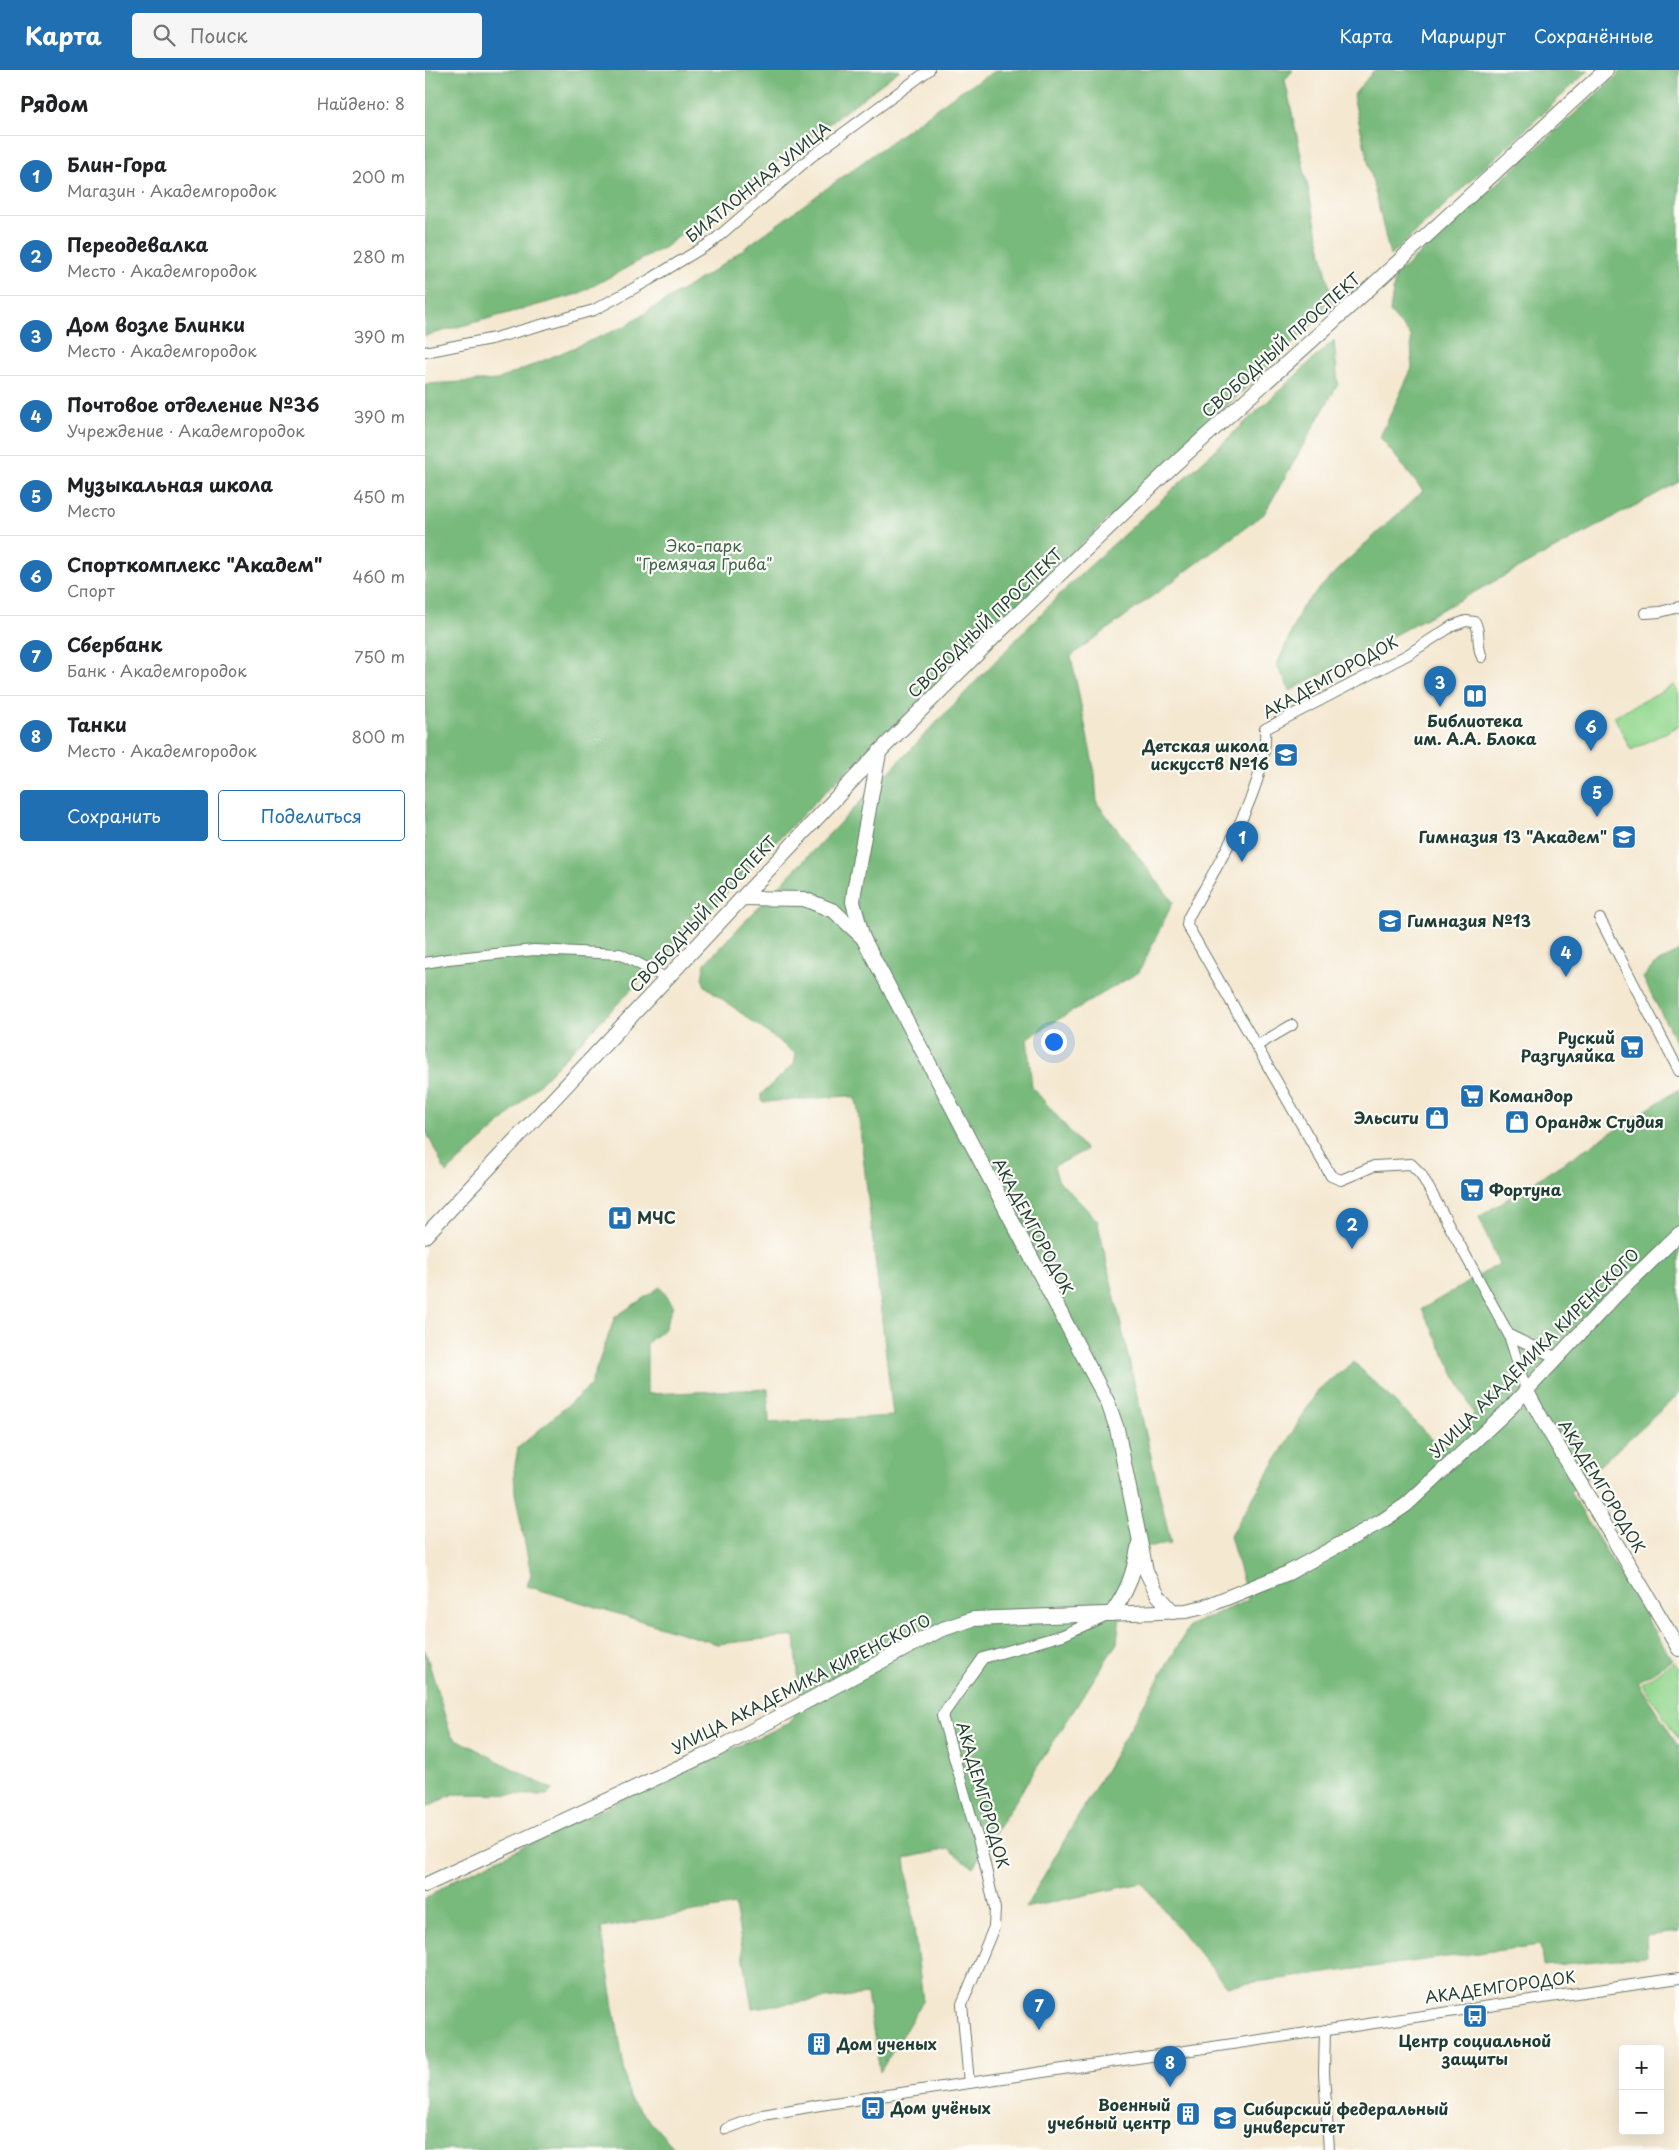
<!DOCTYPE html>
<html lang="ru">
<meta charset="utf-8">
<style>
body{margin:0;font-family:"Playpen Sans",sans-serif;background:#f6f6f6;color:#202124}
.controls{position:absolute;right:15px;bottom:15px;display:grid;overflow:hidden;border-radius:5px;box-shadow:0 5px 20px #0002}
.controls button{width:45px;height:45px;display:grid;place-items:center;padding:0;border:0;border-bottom:1px solid #e0e0e0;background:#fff;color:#202124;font:25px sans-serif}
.you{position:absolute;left:628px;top:971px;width:18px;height:18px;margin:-12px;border:4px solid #fff;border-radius:50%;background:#1a73e8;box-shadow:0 0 0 8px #1a73e833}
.badge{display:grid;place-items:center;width:32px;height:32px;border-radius:50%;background:#1f6fb2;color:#fff;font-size:16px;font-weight:700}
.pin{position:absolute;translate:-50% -41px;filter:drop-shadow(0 1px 2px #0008)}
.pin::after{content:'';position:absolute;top:26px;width:18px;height:15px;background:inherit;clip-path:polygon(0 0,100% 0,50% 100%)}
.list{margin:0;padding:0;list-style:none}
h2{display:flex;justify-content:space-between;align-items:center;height:65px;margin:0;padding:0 20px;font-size:21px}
h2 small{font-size:16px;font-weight:400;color:#757577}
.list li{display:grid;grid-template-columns:32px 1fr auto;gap:15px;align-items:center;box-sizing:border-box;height:80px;padding:0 20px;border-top:1px solid #e0e0e0}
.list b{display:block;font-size:19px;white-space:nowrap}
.list p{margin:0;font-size:16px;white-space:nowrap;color:#757577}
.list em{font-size:16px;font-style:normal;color:#757577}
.actions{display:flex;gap:10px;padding:15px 20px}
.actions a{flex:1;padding:11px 0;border:1px solid #1f6fb2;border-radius:5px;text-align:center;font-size:18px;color:#1f6fb2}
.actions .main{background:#1f6fb2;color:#fff}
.icon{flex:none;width:28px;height:28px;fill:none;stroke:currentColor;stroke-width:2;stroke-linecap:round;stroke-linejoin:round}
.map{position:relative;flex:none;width:1254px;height:2080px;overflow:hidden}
header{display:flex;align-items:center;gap:30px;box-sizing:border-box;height:70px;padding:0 25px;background:#1f6fb2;color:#fff}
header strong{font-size:24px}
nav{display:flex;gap:28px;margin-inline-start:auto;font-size:18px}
.search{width:350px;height:45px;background:#f6f6f6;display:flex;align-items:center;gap:12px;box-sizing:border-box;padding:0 18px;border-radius:5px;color:#757577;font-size:19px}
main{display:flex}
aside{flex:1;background:#fff}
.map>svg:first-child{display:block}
.green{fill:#95d991;stroke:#5a8b62}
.forest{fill:#78b97b;stroke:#4c7b58}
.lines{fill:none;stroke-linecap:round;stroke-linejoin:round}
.street-casing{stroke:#6a796b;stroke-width:12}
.secondary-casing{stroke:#6a796b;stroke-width:16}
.street{stroke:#fff;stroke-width:10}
.secondary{stroke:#fff;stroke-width:14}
.labels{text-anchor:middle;stroke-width:4.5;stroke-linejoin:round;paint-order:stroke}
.street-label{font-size:16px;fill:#1f3d34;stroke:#fdfcf7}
.park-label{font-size:16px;fill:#3c644b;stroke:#fdfcf7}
.poi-label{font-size:16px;font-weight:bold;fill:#1f3d34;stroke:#fdfcf7;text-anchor:start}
</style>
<header>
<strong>Карта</strong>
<div class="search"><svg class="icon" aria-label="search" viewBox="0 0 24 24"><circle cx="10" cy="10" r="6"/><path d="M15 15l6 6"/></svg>Поиск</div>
<nav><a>Карта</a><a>Маршрут</a><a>Сохранённые</a></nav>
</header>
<main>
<aside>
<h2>Рядом<small>Найдено: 8</small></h2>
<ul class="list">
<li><span class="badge">1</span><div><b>Блин-Гора</b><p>Магазин · Академгородок</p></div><em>200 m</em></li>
<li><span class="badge">2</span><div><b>Переодевалка</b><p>Место · Академгородок</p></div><em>280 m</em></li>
<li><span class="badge">3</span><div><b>Дом возле Блинки</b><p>Место · Академгородок</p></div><em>390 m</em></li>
<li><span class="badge">4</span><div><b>Почтовое отделение №36</b><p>Учреждение · Академгородок</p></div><em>390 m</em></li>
<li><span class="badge">5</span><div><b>Музыкальная школа</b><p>Место</p></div><em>450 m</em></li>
<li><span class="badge">6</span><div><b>Спорткомплекс &quot;Академ&quot;</b><p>Спорт</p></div><em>460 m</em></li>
<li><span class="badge">7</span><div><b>Сбербанк</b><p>Банк · Академгородок</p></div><em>750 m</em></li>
<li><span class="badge">8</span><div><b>Танки</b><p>Место · Академгородок</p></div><em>800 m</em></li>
</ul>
<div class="actions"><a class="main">Сохранить</a><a>Поделиться</a></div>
</aside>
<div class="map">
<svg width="1254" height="2080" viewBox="0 0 1254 2080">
<rect width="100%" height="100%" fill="#fdfcf7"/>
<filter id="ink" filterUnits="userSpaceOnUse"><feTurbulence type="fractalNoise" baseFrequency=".02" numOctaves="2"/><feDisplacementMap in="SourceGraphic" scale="10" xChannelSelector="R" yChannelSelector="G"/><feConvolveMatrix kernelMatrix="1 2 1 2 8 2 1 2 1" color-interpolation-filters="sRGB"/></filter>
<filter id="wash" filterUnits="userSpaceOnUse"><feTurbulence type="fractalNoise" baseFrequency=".0096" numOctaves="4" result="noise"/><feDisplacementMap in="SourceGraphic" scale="20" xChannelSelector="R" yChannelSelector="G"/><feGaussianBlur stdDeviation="1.12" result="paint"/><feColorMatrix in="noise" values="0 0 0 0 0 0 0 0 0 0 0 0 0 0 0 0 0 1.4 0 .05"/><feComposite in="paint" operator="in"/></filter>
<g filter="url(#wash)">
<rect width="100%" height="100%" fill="#f4e8d1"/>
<g class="green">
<path d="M1249,615L1254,625V656L1206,680L1189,646Z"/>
<path d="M1249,1592L1254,1599V1670L1217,1613Z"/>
</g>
<g class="forest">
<path d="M0,0H475L240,177L153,224L0,266Z"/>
<path d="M572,0H868L860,10L908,235L735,399L391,731L74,1055L21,1103L0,1059V314L72,310L198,257L291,199L534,22Z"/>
<path d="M949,0H1164L965,186L928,26Z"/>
<path d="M1198,0H1254V412L865,621L852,595L877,537L915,497L998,421L955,367L987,298L986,266L965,242L970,206Z"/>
<path d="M909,270L913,314L839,444L646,586L670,704L672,733L748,832L714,902L602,968L607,1017L661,1080L629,1096L633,1110L672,1150L746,1474L702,1479L692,1573L548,1797L523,1779L480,1788L498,1931L455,2002L442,1924L327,1938L310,1835L176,1858L204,2028L251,2080H0V1829L33,1808L244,1707L365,1653L375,1628L370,1566L292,1574L102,1516L106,1504L90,1423L89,1401L93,1378L165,1316L190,1247L235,1217L248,1235L240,1258L222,1273V1324L343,1319L344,1353L468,1346L432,1033L429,1028L423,1026L339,1032L336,1031V1024L369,994L371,984L280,916L277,908L280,893L640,519Z"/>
<path d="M1254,881V978L1218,908L1229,895Z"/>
<path d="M1254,1019V1324L1145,1422L1247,1590L1213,1612L1254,1677V1862L1221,1866L1222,1886L1118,1896L1115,1875L801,1916L717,1813L600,1838L765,1555L823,1530L805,1466L893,1320L929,1292L1015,1377L1049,1344L997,1239L1074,1194L1054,1147Z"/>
<path d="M0,1580L26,1666L128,1720L122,1725L28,1724L0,1738Z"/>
</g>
</g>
<g filter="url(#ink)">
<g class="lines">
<defs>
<g id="street">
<path d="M0,282L70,268L169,240L224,210L287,172L386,87L504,0"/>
<path d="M1220,543L1235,542L1254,537"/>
<path d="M1057,587C1051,575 1056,563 1050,552L1041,551L1027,556L982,585L840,659C844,717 791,796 763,848L762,855L906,1106L916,1110L949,1096L986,1094L996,1104L1084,1265L1101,1320"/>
<path d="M1175,849L1254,1001"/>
<path d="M0,893L23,889L109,880L195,884L241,908"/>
<path d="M831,976L867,955"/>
<path d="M1084,1265L1130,1287"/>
<path d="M900,1960L899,2003L904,2080"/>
<path d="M544,2013L537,1934L569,1857L570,1839L559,1790L517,1646L558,1588L638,1565L680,1546"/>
<path d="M301,2059L338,2045L395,2035L1254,1908"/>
</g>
<g id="secondary">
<path d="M454,683L429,822L428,832L438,868L683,1333L692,1359L721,1501L733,1525L748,1542"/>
<path d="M317,828L379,829L409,841L438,868"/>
<path d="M0,1166L454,682L574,562L751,393L934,228L1181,0"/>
<path d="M1101,1320L1118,1351L1254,1579"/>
<path d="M686,1544C703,1521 708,1505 713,1478"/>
<path d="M0,1815L287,1682L515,1560L548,1549L761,1541L779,1537L863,1503L957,1451L981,1435L1083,1340L1190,1226L1254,1164"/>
</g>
</defs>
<use href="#street" class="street-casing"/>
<use href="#secondary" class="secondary-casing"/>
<use href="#street" class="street"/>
<use href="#secondary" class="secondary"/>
</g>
</g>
<defs>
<symbol id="library-square" viewBox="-11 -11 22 22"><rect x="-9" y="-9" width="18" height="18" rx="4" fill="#1f6fb2" stroke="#fdfcf7"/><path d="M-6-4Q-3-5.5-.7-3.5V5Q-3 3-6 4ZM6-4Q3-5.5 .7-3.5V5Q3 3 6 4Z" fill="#fff"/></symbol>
<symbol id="school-square" viewBox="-11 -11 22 22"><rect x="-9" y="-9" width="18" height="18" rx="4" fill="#1f6fb2" stroke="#fdfcf7"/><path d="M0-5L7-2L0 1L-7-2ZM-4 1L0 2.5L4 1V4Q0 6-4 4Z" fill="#fff"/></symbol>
<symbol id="supermarket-square" viewBox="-11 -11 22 22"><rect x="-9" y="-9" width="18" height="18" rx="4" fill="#1f6fb2" stroke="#fdfcf7"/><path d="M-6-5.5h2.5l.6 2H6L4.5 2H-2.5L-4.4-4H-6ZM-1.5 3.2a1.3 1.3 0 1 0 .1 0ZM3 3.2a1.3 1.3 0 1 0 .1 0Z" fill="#fff"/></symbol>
<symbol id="shop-square" viewBox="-11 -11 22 22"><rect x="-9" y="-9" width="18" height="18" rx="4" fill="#1f6fb2" stroke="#fdfcf7"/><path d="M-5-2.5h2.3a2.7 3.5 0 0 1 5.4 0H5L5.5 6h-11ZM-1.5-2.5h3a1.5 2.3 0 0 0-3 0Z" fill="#fff"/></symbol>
<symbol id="hospital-square" viewBox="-11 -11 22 22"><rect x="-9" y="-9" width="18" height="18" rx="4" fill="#1f6fb2" stroke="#fdfcf7"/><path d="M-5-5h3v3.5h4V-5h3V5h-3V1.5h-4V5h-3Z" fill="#fff"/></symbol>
<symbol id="bus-square" viewBox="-11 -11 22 22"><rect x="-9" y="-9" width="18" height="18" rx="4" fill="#1f6fb2" stroke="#fdfcf7"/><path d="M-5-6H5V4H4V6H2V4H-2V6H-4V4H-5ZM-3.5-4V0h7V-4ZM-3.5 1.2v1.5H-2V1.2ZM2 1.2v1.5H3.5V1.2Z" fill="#fff"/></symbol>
<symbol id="building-square" viewBox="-11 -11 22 22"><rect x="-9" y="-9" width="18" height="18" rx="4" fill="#1f6fb2" stroke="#fdfcf7"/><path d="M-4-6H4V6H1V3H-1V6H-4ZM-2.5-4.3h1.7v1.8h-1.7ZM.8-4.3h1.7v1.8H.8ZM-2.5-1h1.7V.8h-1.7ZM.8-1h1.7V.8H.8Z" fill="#fff"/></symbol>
<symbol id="university-square" viewBox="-11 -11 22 22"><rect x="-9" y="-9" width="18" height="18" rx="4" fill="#1f6fb2" stroke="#fdfcf7"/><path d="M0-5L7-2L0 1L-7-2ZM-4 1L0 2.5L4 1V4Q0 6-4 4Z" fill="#fff"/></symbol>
</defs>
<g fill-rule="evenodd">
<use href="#library-square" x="1036" y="612" width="28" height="28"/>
<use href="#school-square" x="847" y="671" width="28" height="28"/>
<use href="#school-square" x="1185" y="753" width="28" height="28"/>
<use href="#school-square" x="951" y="837" width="28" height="28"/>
<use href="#supermarket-square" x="1193" y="963" width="28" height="28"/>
<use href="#supermarket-square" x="1033" y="1012" width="28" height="28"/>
<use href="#shop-square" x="998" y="1034" width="28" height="28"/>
<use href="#shop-square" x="1078" y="1038" width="28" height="28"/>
<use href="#supermarket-square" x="1033" y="1106" width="28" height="28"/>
<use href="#hospital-square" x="181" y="1134" width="28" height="28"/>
<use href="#bus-square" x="1036" y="1932" width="28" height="28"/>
<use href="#building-square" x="380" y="1960" width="28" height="28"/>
<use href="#bus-square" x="434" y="2024" width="28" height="28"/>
<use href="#building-square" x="749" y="2030" width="28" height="28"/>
<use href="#university-square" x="786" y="2034" width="28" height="28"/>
</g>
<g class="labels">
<g class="street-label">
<text transform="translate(333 112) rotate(-39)" y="6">БИАТЛОННАЯ УЛИЦА</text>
<text transform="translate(856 275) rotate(-42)" y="6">СВОБОДНЫЙ ПРОСПЕКТ</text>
<text transform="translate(560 553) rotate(-44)" y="6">СВОБОДНЫЙ ПРОСПЕКТ</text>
<text transform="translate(905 607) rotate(-29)" y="6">АКАДЕМГОРОДОК</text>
<text transform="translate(278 844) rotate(-47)" y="6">СВОБОДНЫЙ ПРОСПЕКТ</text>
<text transform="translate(608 1156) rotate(62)" y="6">АКАДЕМГОРОДОК</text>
<text transform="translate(1109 1283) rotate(-45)" y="6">УЛИЦА АКАДЕМИКА КИРЕНСКОГО</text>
<text transform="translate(1177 1416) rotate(59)" y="6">АКАДЕМГОРОДОК</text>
<text transform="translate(376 1614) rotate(-27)" y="6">УЛИЦА АКАДЕМИКА КИРЕНСКОГО</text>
<text transform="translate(558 1725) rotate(74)" y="6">АКАДЕМГОРОДОК</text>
<text transform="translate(1075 1917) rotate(-8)" y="6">АКАДЕМГОРОДОК</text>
</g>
<g class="park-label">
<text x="279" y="482">Эко-парк<tspan x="279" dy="18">"Гремячая Грива"</tspan></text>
</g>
<g class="poi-label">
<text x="1050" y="657" text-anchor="middle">Библиотека<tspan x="1050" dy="18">им. А.А. Блока</tspan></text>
<text x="844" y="682" text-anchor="end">Детская школа<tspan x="844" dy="18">искусств №16</tspan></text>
<text x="1182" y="773" text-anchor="end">Гимназия 13 "Академ"</text>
<text x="982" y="857">Гимназия №13</text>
<text x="1190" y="974" text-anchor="end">Руский<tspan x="1190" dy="18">Разгуляйка</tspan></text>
<text x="1064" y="1032">Командор</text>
<text x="994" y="1054" text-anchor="end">Эльсити</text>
<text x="1110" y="1058">Орандж Студия</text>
<text x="1064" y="1126">Фортуна</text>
<text x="212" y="1154">МЧС</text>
<text x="1050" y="1977" text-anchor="middle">Центр социальной<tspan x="1050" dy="18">защиты</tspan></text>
<text x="412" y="1980">Дом ученых</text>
<text x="746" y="2041" text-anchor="end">Военный<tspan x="746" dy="18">учебный центр</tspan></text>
<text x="466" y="2044">Дом учёных</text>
<text x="818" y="2045">Сибирский федеральный<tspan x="818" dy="18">университет</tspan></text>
</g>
</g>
</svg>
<div class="controls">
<button>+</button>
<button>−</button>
</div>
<div class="you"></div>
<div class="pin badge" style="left:817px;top:792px">1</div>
<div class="pin badge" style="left:927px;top:1179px">2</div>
<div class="pin badge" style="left:1015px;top:637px">3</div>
<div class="pin badge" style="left:1141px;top:907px">4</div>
<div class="pin badge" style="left:1172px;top:747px">5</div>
<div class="pin badge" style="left:1166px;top:681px">6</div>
<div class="pin badge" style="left:614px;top:1960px">7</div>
<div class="pin badge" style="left:745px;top:2017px">8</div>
</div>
</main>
